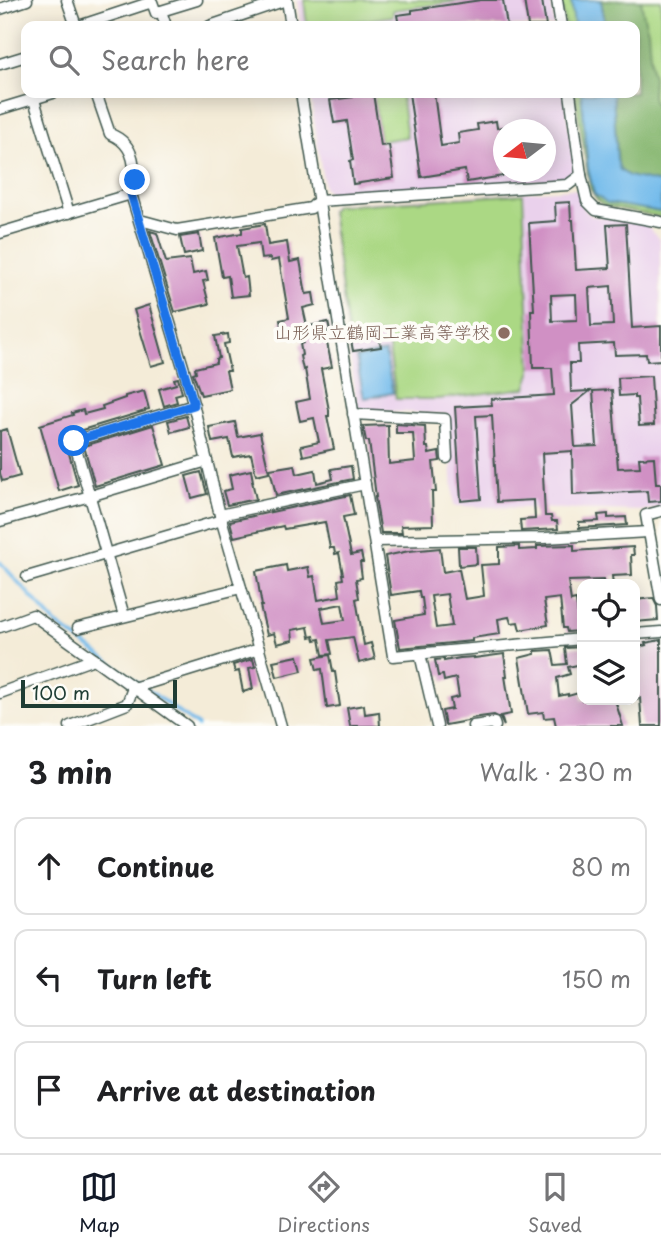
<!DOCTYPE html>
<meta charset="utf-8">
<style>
body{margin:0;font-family:"Playpen Sans","Klee One",sans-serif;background:#f2f2f2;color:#202124}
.controls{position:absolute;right:21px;bottom:21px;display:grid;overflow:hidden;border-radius:14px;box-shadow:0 4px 18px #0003}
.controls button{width:63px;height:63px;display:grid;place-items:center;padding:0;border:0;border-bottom:2px solid #e0e0e0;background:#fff;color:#202124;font:35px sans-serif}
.compass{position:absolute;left:493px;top:119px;width:63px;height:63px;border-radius:50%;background:#fff;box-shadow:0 4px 18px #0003;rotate:254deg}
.scale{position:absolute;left:21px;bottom:18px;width:156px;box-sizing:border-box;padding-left:7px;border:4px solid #1f3d34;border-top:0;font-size:19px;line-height:24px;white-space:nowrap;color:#1f3d34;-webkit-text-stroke:5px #fdfcf7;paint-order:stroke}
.stop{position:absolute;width:21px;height:21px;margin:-16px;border:5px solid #1a73e8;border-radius:50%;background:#fff}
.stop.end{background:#1a73e8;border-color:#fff;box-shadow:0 2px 7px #0008}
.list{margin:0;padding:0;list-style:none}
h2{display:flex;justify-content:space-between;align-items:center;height:91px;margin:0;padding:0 28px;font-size:30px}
h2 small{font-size:23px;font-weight:400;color:#757577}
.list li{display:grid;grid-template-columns:46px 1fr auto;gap:21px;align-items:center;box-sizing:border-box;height:98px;margin:0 14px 14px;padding:0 14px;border:2px solid #e0e0e0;border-radius:14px}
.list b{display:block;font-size:26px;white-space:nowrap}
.list em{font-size:23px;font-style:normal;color:#757577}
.icon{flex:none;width:38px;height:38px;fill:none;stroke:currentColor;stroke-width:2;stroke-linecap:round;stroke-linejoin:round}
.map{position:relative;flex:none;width:661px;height:726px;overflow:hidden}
.search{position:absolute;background:#fff;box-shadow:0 4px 18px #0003;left:21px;right:21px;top:21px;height:77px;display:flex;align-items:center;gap:18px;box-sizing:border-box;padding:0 24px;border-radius:14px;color:#757577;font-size:26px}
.sheet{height:427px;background:#fff}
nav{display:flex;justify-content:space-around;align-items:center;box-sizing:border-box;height:98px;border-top:2px solid #e0e0e0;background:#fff;font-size:19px;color:#757577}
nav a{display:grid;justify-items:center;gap:4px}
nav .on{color:#111827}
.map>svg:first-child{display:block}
.built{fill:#ead1ec;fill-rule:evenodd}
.green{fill:#abd884;stroke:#658a5c;stroke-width:2}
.forest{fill:#88b872;stroke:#547a53;stroke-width:2}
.water{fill:#73bbeb;stroke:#497c90;stroke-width:2}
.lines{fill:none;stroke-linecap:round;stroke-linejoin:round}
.stream{stroke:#73bbeb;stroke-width:3.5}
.building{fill:#d090c4;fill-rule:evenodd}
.street-casing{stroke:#3f574d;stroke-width:13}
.street{stroke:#fff;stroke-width:10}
.route{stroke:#1a73e8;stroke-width:9}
.education-dot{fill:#8d6e63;stroke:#fdfcf7;stroke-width:2.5}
.labels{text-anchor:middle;stroke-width:7;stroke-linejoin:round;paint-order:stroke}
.education-label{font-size:18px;fill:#785e54;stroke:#fdfcf7;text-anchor:end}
</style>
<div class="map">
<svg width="661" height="726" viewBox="0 0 661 726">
<rect width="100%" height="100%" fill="#fdfcf7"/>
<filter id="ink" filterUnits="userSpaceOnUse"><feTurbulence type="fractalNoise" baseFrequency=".0143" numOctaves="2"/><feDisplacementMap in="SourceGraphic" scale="14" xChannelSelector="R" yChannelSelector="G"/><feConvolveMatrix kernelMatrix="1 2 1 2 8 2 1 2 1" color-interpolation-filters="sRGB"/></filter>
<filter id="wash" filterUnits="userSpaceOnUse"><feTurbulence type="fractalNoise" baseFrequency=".00686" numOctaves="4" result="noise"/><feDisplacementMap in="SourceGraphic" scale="28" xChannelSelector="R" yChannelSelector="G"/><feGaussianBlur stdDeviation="1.57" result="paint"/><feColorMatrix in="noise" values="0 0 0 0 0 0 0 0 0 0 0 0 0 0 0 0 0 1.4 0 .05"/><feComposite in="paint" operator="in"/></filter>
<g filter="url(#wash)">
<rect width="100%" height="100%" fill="#f4ecd8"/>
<g class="built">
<path d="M297,0H551L554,26H301Z"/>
<path d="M310,93H564L575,171L567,179L328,194L324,187ZM504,130H546V172H504Z"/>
<path d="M572,189L580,191L583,208L591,216L644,222L660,240L661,507L642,511L454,506L448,414L358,410L329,210L333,204Z"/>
</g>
<g class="green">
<path d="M304,0H466L393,10V16L325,26H307Z"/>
<path d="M561,0H661V217L605,206L598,201L590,189L575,93H635V26H565Z"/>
<path d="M373,93H401L407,137L380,141Z"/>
<path d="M523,194L531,373L526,388L438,399H396L388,341H385L384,334L349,339L331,211L334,206Z"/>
</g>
<path class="forest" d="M601,0H641L644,17L648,31L651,70L653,77L652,97L656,108L661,112V184C646,181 627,180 618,167L613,93H635V26H606Z"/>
<g class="water">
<path d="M571,0H601L605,26H574Z"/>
<path d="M581,93H613L617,160L620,170L629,176L661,183V212L607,203L594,194L588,169Z"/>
<path d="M385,352L393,393L364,398L356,358Z"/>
</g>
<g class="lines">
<path class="stream" d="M0,562L55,623L198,726"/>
</g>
<g id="blocks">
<g class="building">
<path d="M481,0H503L507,26H399L397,15L412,13V10Z"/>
<path d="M524,0H542L546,26H528Z"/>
<path d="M353,93H373L381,146L389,145L394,178L353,184L350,161L353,160L347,121L334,123L330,100L353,97Z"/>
<path d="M409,93H434L441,146L459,143L458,133L478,130L477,124L496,121L497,128L503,127V176L467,182L465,170L421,177Z"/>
<path d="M570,202L571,220H573L576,270L610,268L607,225L626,224L632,328L661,326V360L647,361L646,354L615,355L614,343L578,345L579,363H570L571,392L590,391L572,405L575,447L597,446L593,391L612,390L618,468L640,467L639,458L654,457L656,484H661V501L648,502L647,491L573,495L572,451L542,453L545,516H551L552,521H557L558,529L521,531L520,520L535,519L534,500L497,502L492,415L476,416L481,499L461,501L455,407L492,405L491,399L554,395L552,368H533L531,310H534L529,223L556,221L555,203ZM611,286L613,325L591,326L589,288ZM576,294L577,320L552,321L551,295Z"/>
<path d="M265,224L268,245L287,242L290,262L300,260L306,294L313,293L315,305L303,308L307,326L282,331L280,320L289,318L279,259L271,261L270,258L261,259L259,243L237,246L243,278L247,277L249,295L231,297L228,276L222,277L215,238L242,233V228Z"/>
<path d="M150,231L157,233L166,262L190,259L193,274L206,271L208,280L203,281L209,304L175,312Z"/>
<path d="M199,234L202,251L184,255L180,237Z"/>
<path d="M149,305L165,362L151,366L134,310Z"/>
<path d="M328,322L330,331H327L329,342L327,343L332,367L321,369L329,410V416H327L334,449L303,456L301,446L319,442L314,418L300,421L296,402L310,399L305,369L303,370L300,356L302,355L300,344L303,343L300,328Z"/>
<path d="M228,334L229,343L224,344L230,371H226L230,389L201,395L193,373L196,372L195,368L216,363V359L219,358L215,336Z"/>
<path d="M379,336L381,347L353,351L351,340Z"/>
<path d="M651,376L654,425L639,426L637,398H634V395L619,396L618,378Z"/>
<path d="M178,378L182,393L175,395L177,402L164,406L159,389L176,384L174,379Z"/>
<path d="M144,391L149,409L145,410V411L72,433L68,436L66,443L78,485L59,491L40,425L73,415L72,413L83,410L84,414L103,409L102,406L125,398V396Z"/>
<path d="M186,416L189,427L171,432L168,421Z"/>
<path d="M235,422L238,437L260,433L269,472L256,475L251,454L233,457L229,439L212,442L209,427Z"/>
<path d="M396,424L425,426L426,447H428L429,454L439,452L440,461L433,462L436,492H432L433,525L401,526L402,533H381L375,497H376L369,441H366L363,426L388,425L389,464L415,461L413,433H396Z"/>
<path d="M153,425L165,465L95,486L84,446Z"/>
<path d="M7,429L20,476L2,481L0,473V431Z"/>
<path d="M295,465L297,474L315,470L317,483L333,479L331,469L351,466L353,479L276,495L270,469Z"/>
<path d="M251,470L253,481H252L256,499L227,505L223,491L232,489L229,475Z"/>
<path d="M201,472L207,494L192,498L186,476Z"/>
<path d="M350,495L354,515L343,517L351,555L361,553L363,562H360L362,578L356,579L359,598L356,599L364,645L371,643L375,659L359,663L353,637L329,640L332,654L323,655L320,639L315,640L314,636L310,637L308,627L292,630L293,640L277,644L274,633L267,635L260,606H262L256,571L286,565L287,571L308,567L310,577L314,576L318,600L340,596L338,580L343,579L342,574H343L339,553L335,554L334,548H330L325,522L284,529L283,526L234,537L230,521ZM342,604L345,620L324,623L321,608Z"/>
<path d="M608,514V518L626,517L627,525L579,528V522L599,521L598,515Z"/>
<path d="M574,545V551L633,547L634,555H631L632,575L612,576L613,584H604L603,580L568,581L571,601L576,600L580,631L567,632L566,628H563L560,598L544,600L548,625L520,630L518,622L511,623L509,617L498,619L500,634L472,638V641L400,648L395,620L424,615L422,598H420L419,591L391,595L385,556L409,551L440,548L443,572L459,569L465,599L484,596L481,565L499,564V547L519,546V550L537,549V546ZM447,594L452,626L436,628L431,596Z"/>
<path d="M458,547H476L477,564L459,566Z"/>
<path d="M653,598L657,606L658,620L635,622V600Z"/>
<path d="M661,640V726H642L640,698L635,699V672L639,671L635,648L646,645L645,643Z"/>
<path d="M582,647V664L568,667L570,674L557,678L559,696L568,694V696L582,692V700H615L623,726H556L554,717L544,718L543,712L528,714L519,658L535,654V651L552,650L555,665L567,664L565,648Z"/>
<path d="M504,654L507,676H505L511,714L501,716L504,726L500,718L494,715L472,718L467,721L445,725L442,711L452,709L450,699L459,697L456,678L444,681L443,675L438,676L435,660L444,659V661L460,658L474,657V658Z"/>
<path d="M330,655L333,672H335L340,706L327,708L322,669L317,670L314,658Z"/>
<path d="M298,656L302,671L277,677L273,661Z"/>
<path d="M253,659L255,667L249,668L253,689L243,692L239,671L235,672L233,665Z"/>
<path d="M364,705L365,714L379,712L380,726H350L347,708Z"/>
</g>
</g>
</g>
<g filter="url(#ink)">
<use href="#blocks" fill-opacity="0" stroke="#3f574d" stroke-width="2"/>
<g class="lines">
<defs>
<g id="street">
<path d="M67,0L76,26"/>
<path d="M287,0L291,26"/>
<path d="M557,0L561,26"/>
<path d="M0,9L27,0"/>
<path d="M161,11L197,0"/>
<path d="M79,26L152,2L156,13L161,11L166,26"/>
<path d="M210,26L286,0"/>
<path d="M0,64L26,56"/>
<path d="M96,93L110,134C136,144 137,170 131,194L188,383L220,515L281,726"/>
<path d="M301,93L393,656L582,639"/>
<path d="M570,93L581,175L587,201L596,210L661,222"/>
<path d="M34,100L69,213"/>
<path d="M0,109L53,93"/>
<path d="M140,220L177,230L311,208L318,201L568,185L581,175"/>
<path d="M0,233L131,194"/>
<path d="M353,414L445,419L447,458"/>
<path d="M661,511L646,515L661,600"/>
<path d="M220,515L365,484"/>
<path d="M0,521L90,496L207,461"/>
<path d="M375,541L545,538L648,532"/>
<path d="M27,577L222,520"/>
<path d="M124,616L74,441L194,405"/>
<path d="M0,627L33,615L187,726"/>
<path d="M78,628L241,588"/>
<path d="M635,634L661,632"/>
<path d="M420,654L437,726"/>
<path d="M0,693L94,659"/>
<path d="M70,726L127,704L133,688L259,649"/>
<path d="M473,726L494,723L495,726"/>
</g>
</defs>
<use href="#street" class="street-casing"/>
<use href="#street" class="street"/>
</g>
</g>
<g class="lines" filter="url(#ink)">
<path class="route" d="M74,441L194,405L131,194L135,180"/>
</g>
<circle class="education-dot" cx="504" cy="333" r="7"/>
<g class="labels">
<g class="education-label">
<text x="490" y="339">山形県立鶴岡工業高等学校</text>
</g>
</g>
</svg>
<div class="controls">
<button><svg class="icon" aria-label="locate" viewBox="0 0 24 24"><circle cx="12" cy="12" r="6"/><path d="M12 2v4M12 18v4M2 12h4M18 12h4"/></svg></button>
<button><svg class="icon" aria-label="layers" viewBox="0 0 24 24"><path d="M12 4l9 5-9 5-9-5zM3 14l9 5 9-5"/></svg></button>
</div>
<svg class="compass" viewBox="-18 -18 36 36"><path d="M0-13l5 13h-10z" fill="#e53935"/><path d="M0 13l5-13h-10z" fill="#757577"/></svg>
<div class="scale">100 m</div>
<div class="stop" style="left:74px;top:441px"></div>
<div class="stop end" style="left:135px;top:180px"></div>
<div class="search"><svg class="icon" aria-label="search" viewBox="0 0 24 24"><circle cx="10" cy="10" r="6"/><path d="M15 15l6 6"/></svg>Search here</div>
</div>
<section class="sheet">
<h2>3 min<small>Walk · 230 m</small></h2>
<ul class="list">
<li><svg class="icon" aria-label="ahead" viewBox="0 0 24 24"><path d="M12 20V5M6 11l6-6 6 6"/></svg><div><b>Continue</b></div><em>80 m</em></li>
<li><svg class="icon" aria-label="left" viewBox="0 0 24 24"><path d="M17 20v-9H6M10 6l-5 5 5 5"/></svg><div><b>Turn left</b></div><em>150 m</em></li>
<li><svg class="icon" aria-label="arrive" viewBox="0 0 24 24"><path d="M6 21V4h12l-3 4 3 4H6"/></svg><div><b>Arrive at destination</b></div></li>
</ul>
</section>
<nav>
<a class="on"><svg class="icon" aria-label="map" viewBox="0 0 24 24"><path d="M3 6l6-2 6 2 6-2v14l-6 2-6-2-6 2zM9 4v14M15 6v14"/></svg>Map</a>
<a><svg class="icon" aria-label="directions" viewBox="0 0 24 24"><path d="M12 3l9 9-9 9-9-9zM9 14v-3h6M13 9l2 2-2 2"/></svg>Directions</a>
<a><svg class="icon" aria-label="saved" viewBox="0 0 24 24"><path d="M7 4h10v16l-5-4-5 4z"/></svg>Saved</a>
</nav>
